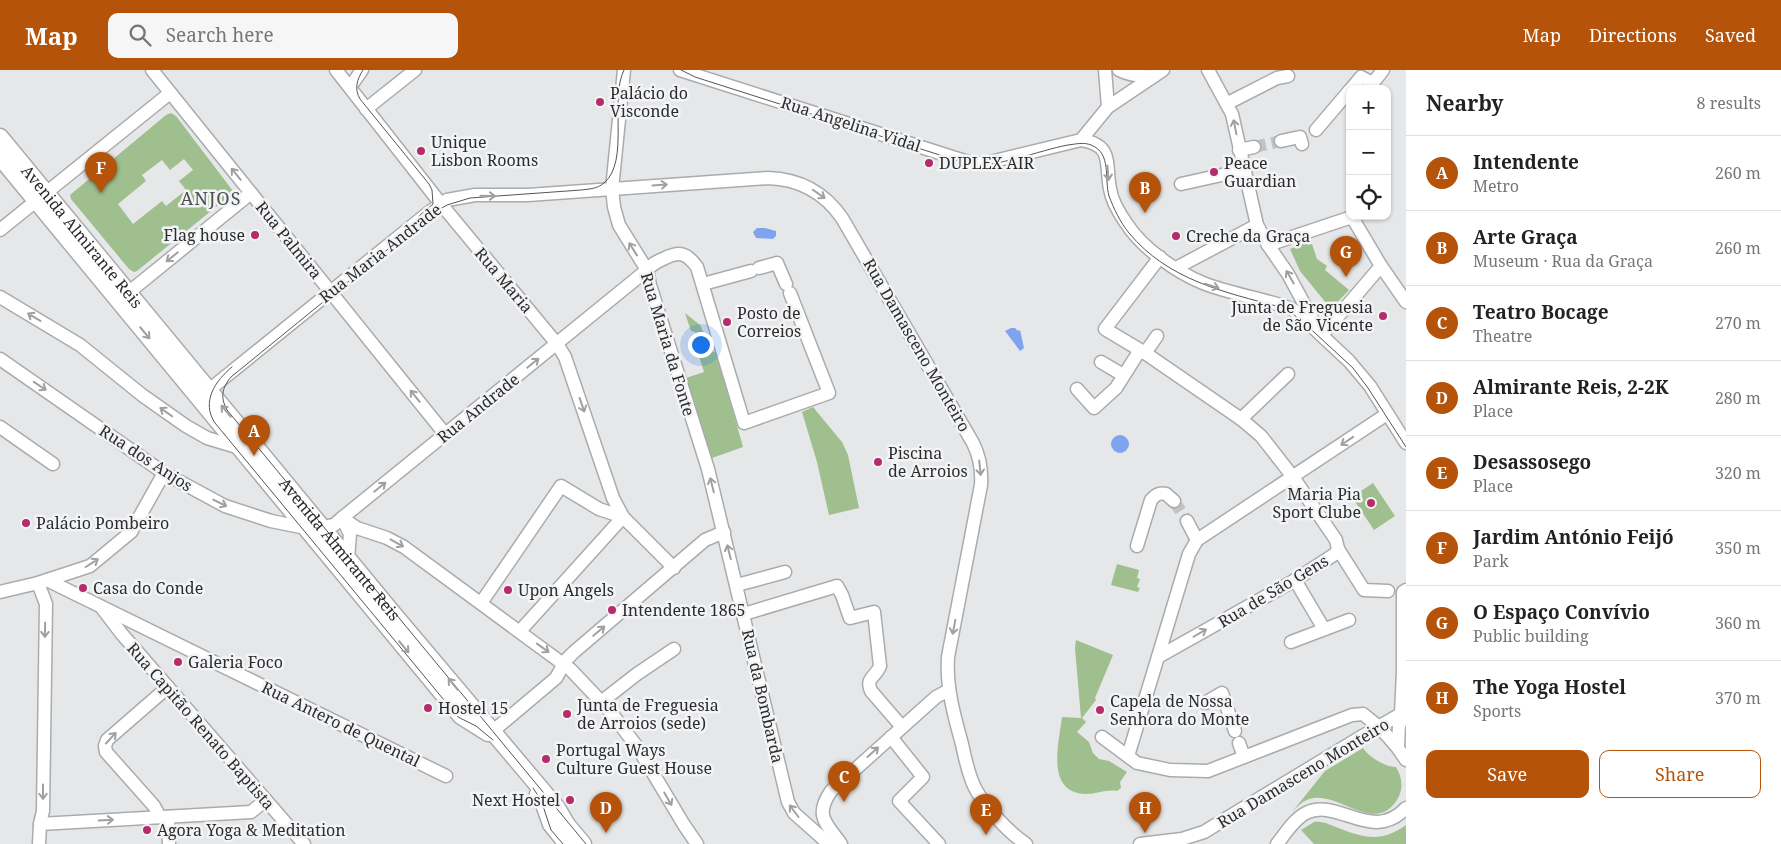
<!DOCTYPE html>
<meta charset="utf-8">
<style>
body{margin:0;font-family:"Noto Serif",serif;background:#f6f6f6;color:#222}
.controls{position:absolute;right:15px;top:15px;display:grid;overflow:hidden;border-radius:10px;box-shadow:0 1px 4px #0004}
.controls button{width:45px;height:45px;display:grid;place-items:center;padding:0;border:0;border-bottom:1px solid #e0e0e0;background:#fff;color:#222;font:25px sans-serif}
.you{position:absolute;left:700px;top:274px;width:18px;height:18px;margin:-12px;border:4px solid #fff;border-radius:50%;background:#1a73e8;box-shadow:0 0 0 8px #1a73e833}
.badge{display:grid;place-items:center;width:32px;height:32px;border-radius:50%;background:#b45309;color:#fff;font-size:16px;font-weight:700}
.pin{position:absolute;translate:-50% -41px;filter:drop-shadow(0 1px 2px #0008)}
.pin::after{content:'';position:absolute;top:26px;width:18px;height:15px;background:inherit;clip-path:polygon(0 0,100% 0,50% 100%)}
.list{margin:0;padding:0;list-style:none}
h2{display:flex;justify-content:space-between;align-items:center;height:65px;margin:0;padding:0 20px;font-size:21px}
h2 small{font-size:16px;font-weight:400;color:#767676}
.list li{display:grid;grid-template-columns:32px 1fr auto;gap:15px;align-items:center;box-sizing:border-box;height:75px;padding:0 20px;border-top:1px solid #e0e0e0}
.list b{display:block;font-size:19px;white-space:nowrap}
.list p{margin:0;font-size:16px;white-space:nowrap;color:#767676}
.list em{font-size:16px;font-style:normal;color:#767676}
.actions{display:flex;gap:10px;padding:15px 20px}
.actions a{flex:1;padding:11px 0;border:1px solid #b45309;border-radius:10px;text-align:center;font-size:18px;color:#b45309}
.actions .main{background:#b45309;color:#fff}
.icon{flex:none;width:28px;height:28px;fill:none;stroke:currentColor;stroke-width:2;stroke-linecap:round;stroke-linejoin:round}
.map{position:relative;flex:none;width:1406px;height:774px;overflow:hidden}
header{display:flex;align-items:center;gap:30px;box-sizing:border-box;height:70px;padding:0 25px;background:#b45309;color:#fff}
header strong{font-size:24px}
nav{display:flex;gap:28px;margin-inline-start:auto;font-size:18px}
.search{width:350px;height:45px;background:#f6f6f6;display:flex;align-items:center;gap:12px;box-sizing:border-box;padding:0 18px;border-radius:10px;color:#767676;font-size:19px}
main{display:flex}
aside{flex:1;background:#fff}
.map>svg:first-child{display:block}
.green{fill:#9fbf8e;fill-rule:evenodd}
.water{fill:#7fa3ef}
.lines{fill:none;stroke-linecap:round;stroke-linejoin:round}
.minor-tunnel{stroke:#c1c2c3;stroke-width:12;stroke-dasharray:12 6;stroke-linecap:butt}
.minor-casing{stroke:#aaabac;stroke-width:15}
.major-casing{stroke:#aaabac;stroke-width:19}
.minor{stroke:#fff;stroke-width:12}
.major{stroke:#fff;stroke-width:16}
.tram{stroke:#565657;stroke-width:1}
.oneway{stroke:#a0a0a0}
.poi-dot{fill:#b52c6a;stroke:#f3f4f6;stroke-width:2}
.labels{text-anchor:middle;stroke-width:5;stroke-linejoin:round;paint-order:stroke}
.poi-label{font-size:16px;fill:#2c2c2d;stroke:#f3f4f6;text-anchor:start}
.street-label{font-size:16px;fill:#2c2c2d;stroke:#f3f4f6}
.neighbourhood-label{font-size:18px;letter-spacing:1px;fill:#4e4f51;stroke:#f3f4f6}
</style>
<header>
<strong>Map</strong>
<div class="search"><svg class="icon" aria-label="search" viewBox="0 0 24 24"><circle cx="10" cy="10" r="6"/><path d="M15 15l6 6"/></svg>Search here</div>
<nav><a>Map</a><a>Directions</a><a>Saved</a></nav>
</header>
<main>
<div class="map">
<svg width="1406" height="774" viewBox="0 0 1406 774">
<rect width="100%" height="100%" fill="#e6e7e9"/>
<g class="green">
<path d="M171,43L176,46L233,121L232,124L137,201L134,202L129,199L71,129L70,125L166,45ZM184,89L193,100L179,111L186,120L166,136L162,131L133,154L118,134L146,111L142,105L162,90L170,100Z"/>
<path d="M1311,171L1317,189L1327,196L1325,200L1349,220L1331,239L1300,201L1290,179Z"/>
<path d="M685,243L700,255L713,282H716L743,377L712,388L708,385L683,309L704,302L698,283L701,279L695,262L691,261Z"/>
<path d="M813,337L842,372L848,385L859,438L829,445L817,392L802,342Z"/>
<path d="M1373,413L1395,446L1374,460L1352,427Z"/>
<path d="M1117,494L1139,500L1137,508L1140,509L1137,517L1140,518L1138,522L1111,515Z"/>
<path d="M1076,570L1113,585L1095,628L1096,630L1082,648L1086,652L1077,662L1089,672L1093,683L1099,689L1109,691L1127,702L1120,712L1121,718L1117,721C1107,719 1097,724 1086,724C1045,723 1059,673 1062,647L1081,648L1075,578Z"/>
<path d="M1363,678C1369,687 1385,697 1396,697C1402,707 1404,719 1397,730C1375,764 1341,724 1314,728C1304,729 1299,735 1292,742L1325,701Z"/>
<path d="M1314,752C1322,751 1328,754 1336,757C1363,768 1381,773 1406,755V774H1314L1301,760Z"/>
</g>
<g class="water">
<path d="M757,158H765L776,161V166L773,169L756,168L753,162Z"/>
<path d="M1011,258H1015L1018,261L1020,260L1024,278L1020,281L1005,261Z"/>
<circle cx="1120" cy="374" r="9"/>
</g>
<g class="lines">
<g class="minor-tunnel">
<path d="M1254,77L1281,71"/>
<path d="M1174,431L1187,451"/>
</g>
<defs>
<g id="minor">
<path d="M152,0L445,364"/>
<path d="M336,0L441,134L557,274L565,287L613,428L623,447L674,498"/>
<path d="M624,0L612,119L614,137L619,155L647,200L650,215L708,399L788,732L794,743L829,774"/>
<path d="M680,0L971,93H986L1081,70C1114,75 1105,94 1110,119C1112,131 1119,143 1126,153C1142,178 1176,202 1203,213C1228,223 1255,227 1280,235L1292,239L1303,248L1349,291L1370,316L1406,373"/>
<path d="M1105,0L1108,37"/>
<path d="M1119,0C1131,6 1141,7 1154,6"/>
<path d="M1208,0L1232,44L1257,155L1268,175L1288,204L1315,254"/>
<path d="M350,17L362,0"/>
<path d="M1351,19L1361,7L1373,13L1383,0"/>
<path d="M1228,33L1277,8L1288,6"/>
<path d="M366,39L415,0"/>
<path d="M1316,60L1350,20"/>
<path d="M1081,70L1108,37L1163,0"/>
<path d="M1281,71L1300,67L1302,74"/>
<path d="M1239,80L1254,77"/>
<path d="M1181,114L1244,100"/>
<path d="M0,160L170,23"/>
<path d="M1268,175L1352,147L1381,196L1406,232"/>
<path d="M759,198L777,193L786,214"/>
<path d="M1176,198L1257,155"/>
<path d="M703,214L751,201"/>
<path d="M128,223L251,123"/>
<path d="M0,227L80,275L142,325L186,356L207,368L240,378"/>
<path d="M1322,265L1381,196"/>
<path d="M1157,266L1145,283L1105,259L1160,187"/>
<path d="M1145,283L1241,349L1261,366L1293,407L1336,470L1338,479L1335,484L1295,510L1158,587"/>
<path d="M0,289L164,403L225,436L271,451L306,458"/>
<path d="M1101,292L1123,305"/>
<path d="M1077,319L1094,338L1116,318L1140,280"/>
<path d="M209,320L428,143L447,130L475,125H528L768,108C799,109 824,122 842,148L973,373C980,387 982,400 981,415L948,587C946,617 954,645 962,674C965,688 968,704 975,718C985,737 1008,762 1026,774"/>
<path d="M1241,349L1288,304"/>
<path d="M0,357L53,394"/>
<path d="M1187,451L1197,470"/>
<path d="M322,457L334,455L342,448L357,458L387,468L404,477L570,599L609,640L638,678L684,755L697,774"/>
<path d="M1137,476L1151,430C1155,425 1159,422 1166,424L1174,431"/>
<path d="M1338,479L1364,520L1388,521"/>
<path d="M348,489L350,464L342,448L647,200C652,194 656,192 663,189C679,181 686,182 697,197L744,353L829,323L790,223"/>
<path d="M47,510L446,706"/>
<path d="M1295,510L1324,559"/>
<path d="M38,513L46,534L43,741L40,754L39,774"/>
<path d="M737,515L785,502"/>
<path d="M0,522L38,513L90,496L131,462L164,403"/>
<path d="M481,533L561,416L599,439L623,447"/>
<path d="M102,538L121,563L304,774"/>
<path d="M744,544L837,516L842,525L850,548L874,542L880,596C876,607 865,608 871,621L902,657"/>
<path d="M520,561L623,447"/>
<path d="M1291,572L1349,550"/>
<path d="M601,632L637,604L674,579"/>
<path d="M1205,633L1222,623L1235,661"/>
<path d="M1401,644L1403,602V522L1406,520"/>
<path d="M493,661L556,608L566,590L574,582L705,470L724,462"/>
<path d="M891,667L923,707L899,731L939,774"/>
<path d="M1102,667L1137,693L1170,700L1208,701L1352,645L1363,644C1380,657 1395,672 1406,690"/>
<path d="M1239,673L1244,687"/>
<path d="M1398,676L1399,655L1406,644"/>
<path d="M1128,686L1189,484L1197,470L1387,344"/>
<path d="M160,747L154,736L106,682L105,676L107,670L168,617"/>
<path d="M168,747L169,774"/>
<path d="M40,754L251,742L266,730"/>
<path d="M841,774C826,753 814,746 831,721L936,627L949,620"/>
<path d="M1140,774L1182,769L1204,762L1361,667L1406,641"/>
<path d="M1277,774C1285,764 1294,749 1306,743C1338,727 1372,774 1406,738"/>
</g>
<g id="major">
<path id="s1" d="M0,67L391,541L557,738L567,755L583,774"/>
<path d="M0,87L461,646L488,663"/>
<path d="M538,724L544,734L551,754L567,774"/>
</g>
</defs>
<use href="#minor" class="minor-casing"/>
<use href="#major" class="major-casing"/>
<use href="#minor" class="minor"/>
<use href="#major" class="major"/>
<g class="tram">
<path d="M363,0C357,9 354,19 360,29L429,114L432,120L433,134L419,146"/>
<path d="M681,0L695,7L968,94C994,99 1040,80 1068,75C1076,74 1084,72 1091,75C1112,83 1104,109 1109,126C1114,139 1120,152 1129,163C1168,210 1224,222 1280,237L1289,241L1303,252L1353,298L1368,318L1406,377"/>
<path d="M232,297C215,311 201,332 215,353L458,647L476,656L493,670"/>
<path d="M533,718L541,730L551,760L563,774"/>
<path d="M586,774L227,340C220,327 222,318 231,307L430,145L447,135L470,128L581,120C589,119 597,119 604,113C630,91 609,29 624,0"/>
</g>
</g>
<defs><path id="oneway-shaft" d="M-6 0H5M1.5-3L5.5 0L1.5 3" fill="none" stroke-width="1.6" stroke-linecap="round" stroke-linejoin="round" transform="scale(1.25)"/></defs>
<g class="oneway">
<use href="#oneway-shaft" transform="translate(1235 57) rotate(-101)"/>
<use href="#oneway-shaft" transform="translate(1108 103) rotate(85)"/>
<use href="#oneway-shaft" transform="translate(236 104) rotate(-129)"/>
<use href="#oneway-shaft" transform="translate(660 115) rotate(-4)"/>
<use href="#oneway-shaft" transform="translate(819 124) rotate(35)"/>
<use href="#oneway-shaft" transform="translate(488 126) rotate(1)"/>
<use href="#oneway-shaft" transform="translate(633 179) rotate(-122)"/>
<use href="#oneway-shaft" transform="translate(172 187) rotate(141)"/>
<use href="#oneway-shaft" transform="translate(1290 207) rotate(-120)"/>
<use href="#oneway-shaft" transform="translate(1212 216) rotate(18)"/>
<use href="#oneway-shaft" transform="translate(34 247) rotate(-149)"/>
<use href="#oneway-shaft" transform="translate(145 263) rotate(50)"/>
<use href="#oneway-shaft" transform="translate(533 293) rotate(-39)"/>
<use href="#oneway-shaft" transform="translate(40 316) rotate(34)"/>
<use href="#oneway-shaft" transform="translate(415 326) rotate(-129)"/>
<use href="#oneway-shaft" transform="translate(582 335) rotate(71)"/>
<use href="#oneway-shaft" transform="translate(226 341) rotate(-130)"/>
<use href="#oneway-shaft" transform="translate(166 342) rotate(-145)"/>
<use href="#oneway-shaft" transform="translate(1347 371) rotate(146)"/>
<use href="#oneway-shaft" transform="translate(980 398) rotate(84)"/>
<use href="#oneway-shaft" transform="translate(712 415) rotate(-104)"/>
<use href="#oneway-shaft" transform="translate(380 417) rotate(-39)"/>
<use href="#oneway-shaft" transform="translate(220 433) rotate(26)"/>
<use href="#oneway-shaft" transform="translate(397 473) rotate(29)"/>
<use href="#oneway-shaft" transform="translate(729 482) rotate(-104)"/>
<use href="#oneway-shaft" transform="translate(92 493) rotate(-32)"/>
<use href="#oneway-shaft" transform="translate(954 557) rotate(101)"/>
<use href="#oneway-shaft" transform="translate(45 560) rotate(91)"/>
<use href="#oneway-shaft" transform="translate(599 561) rotate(-40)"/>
<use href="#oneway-shaft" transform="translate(1200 563) rotate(-30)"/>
<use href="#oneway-shaft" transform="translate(404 577) rotate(50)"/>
<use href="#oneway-shaft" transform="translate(543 578) rotate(36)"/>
<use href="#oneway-shaft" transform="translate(453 614) rotate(-130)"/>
<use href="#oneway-shaft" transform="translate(111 668) rotate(-47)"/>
<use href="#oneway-shaft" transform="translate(873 682) rotate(-42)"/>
<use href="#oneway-shaft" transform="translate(43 722) rotate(90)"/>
<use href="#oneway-shaft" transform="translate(668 729) rotate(60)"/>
<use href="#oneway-shaft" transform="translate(794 741) rotate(-127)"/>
<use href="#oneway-shaft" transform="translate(106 750) rotate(-3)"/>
</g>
<g class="poi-dot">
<circle cx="600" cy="32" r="5"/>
<circle cx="421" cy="81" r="5"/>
<circle cx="929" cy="93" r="5"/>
<circle cx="1214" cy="102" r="5"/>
<circle cx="255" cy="165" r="5"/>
<circle cx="1176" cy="166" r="5"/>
<circle cx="1383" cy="246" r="5"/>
<circle cx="727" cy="252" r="5"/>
<circle cx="878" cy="392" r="5"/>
<circle cx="1371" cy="433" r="5"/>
<circle cx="26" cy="453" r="5"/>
<circle cx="83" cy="518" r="5"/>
<circle cx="508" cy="520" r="5"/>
<circle cx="612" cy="540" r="5"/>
<circle cx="178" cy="592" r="5"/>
<circle cx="428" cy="638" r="5"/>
<circle cx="1100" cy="640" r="5"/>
<circle cx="567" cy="644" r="5"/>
<circle cx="546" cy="689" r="5"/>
<circle cx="570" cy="730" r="5"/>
<circle cx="147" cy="760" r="5"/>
</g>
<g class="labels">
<g class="poi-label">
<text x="610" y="29">Palácio do<tspan x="610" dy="18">Visconde</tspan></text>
<text x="431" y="78">Unique<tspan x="431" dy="18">Lisbon Rooms</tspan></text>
<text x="939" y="99">DUPLEX AIR</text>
<text x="1224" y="99">Peace<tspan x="1224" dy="18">Guardian</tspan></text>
<text x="245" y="171" text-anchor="end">Flag house</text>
<text x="1186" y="172">Creche da Graça</text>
<text x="1373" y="243" text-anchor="end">Junta de Freguesia<tspan x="1373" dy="18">de São Vicente</tspan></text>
<text x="737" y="249">Posto de<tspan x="737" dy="18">Correios</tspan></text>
<text x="888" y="389">Piscina<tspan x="888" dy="18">de Arroios</tspan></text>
<text x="1361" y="430" text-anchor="end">Maria Pia<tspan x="1361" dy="18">Sport Clube</tspan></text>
<text x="36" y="459">Palácio Pombeiro</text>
<text x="93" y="524">Casa do Conde</text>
<text x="518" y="526">Upon Angels</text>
<text x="622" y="546">Intendente 1865</text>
<text x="188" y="598">Galeria Foco</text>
<text x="1110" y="637">Capela de Nossa<tspan x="1110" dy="18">Senhora do Monte</tspan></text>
<text x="577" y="641">Junta de Freguesia<tspan x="577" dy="18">de Arroios (sede)</tspan></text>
<text x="438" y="644">Hostel 15</text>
<text x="556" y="686">Portugal Ways<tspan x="556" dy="18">Culture Guest House</tspan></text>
<text x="560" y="736" text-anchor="end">Next Hostel</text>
<text x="157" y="766">Agora Yoga &amp; Meditation</text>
</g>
<g class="street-label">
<text transform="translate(851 54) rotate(18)" y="6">Rua Angelina Vidal</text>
<text dy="6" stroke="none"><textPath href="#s1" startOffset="129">Avenida Almirante Reis</textPath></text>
<text transform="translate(289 170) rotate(51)" y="6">Rua Palmira</text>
<text transform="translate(380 183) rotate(-38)" y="6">Rua Maria Andrade</text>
<text transform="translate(504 210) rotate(50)" y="6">Rua Maria</text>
<text transform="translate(668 274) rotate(73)" y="6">Rua Maria da Fonte</text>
<text transform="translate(917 275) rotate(60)" y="6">Rua Damasceno Monteiro</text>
<text transform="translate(478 338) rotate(-39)" y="6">Rua Andrade</text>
<text transform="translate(146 388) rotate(33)" y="6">Rua dos Anjos</text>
<text dy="6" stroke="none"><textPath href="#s1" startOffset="534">Avenida Almirante Reis</textPath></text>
<text transform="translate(1273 521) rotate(-31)" y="6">Rua de São Gens</text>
<text transform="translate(763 626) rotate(77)" y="6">Rua da Bombarda</text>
<text transform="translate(341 654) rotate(26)" y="6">Rua Antero de Quental</text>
<text transform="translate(201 656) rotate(49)" y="6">Rua Capitão Renato Baptista</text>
<text transform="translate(1303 703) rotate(-31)" y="6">Rua Damasceno Monteiro</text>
</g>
<g class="neighbourhood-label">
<text x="211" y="135">ANJOS</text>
</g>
</g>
</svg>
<div class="controls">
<button>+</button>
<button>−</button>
<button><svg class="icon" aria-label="locate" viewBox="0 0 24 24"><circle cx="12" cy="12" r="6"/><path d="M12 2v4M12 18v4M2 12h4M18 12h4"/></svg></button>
</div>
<div class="you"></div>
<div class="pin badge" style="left:254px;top:386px">A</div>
<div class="pin badge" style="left:1145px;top:143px">B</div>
<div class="pin badge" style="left:844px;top:732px">C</div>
<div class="pin badge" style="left:606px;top:763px">D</div>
<div class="pin badge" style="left:986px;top:765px">E</div>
<div class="pin badge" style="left:101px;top:123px">F</div>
<div class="pin badge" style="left:1346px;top:207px">G</div>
<div class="pin badge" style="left:1145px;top:763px">H</div>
</div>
<aside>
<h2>Nearby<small>8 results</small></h2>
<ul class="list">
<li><span class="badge">A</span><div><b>Intendente</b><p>Metro</p></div><em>260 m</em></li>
<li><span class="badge">B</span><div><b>Arte Graça</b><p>Museum · Rua da Graça</p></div><em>260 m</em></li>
<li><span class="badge">C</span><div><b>Teatro Bocage</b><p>Theatre</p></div><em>270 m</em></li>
<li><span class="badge">D</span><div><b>Almirante Reis, 2-2K</b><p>Place</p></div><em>280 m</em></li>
<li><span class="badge">E</span><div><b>Desassosego</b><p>Place</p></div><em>320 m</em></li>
<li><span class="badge">F</span><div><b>Jardim António Feijó</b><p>Park</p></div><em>350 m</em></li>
<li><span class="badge">G</span><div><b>O Espaço Convívio</b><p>Public building</p></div><em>360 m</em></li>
<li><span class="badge">H</span><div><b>The Yoga Hostel</b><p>Sports</p></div><em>370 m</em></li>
</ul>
<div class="actions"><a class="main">Save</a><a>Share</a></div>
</aside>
</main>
